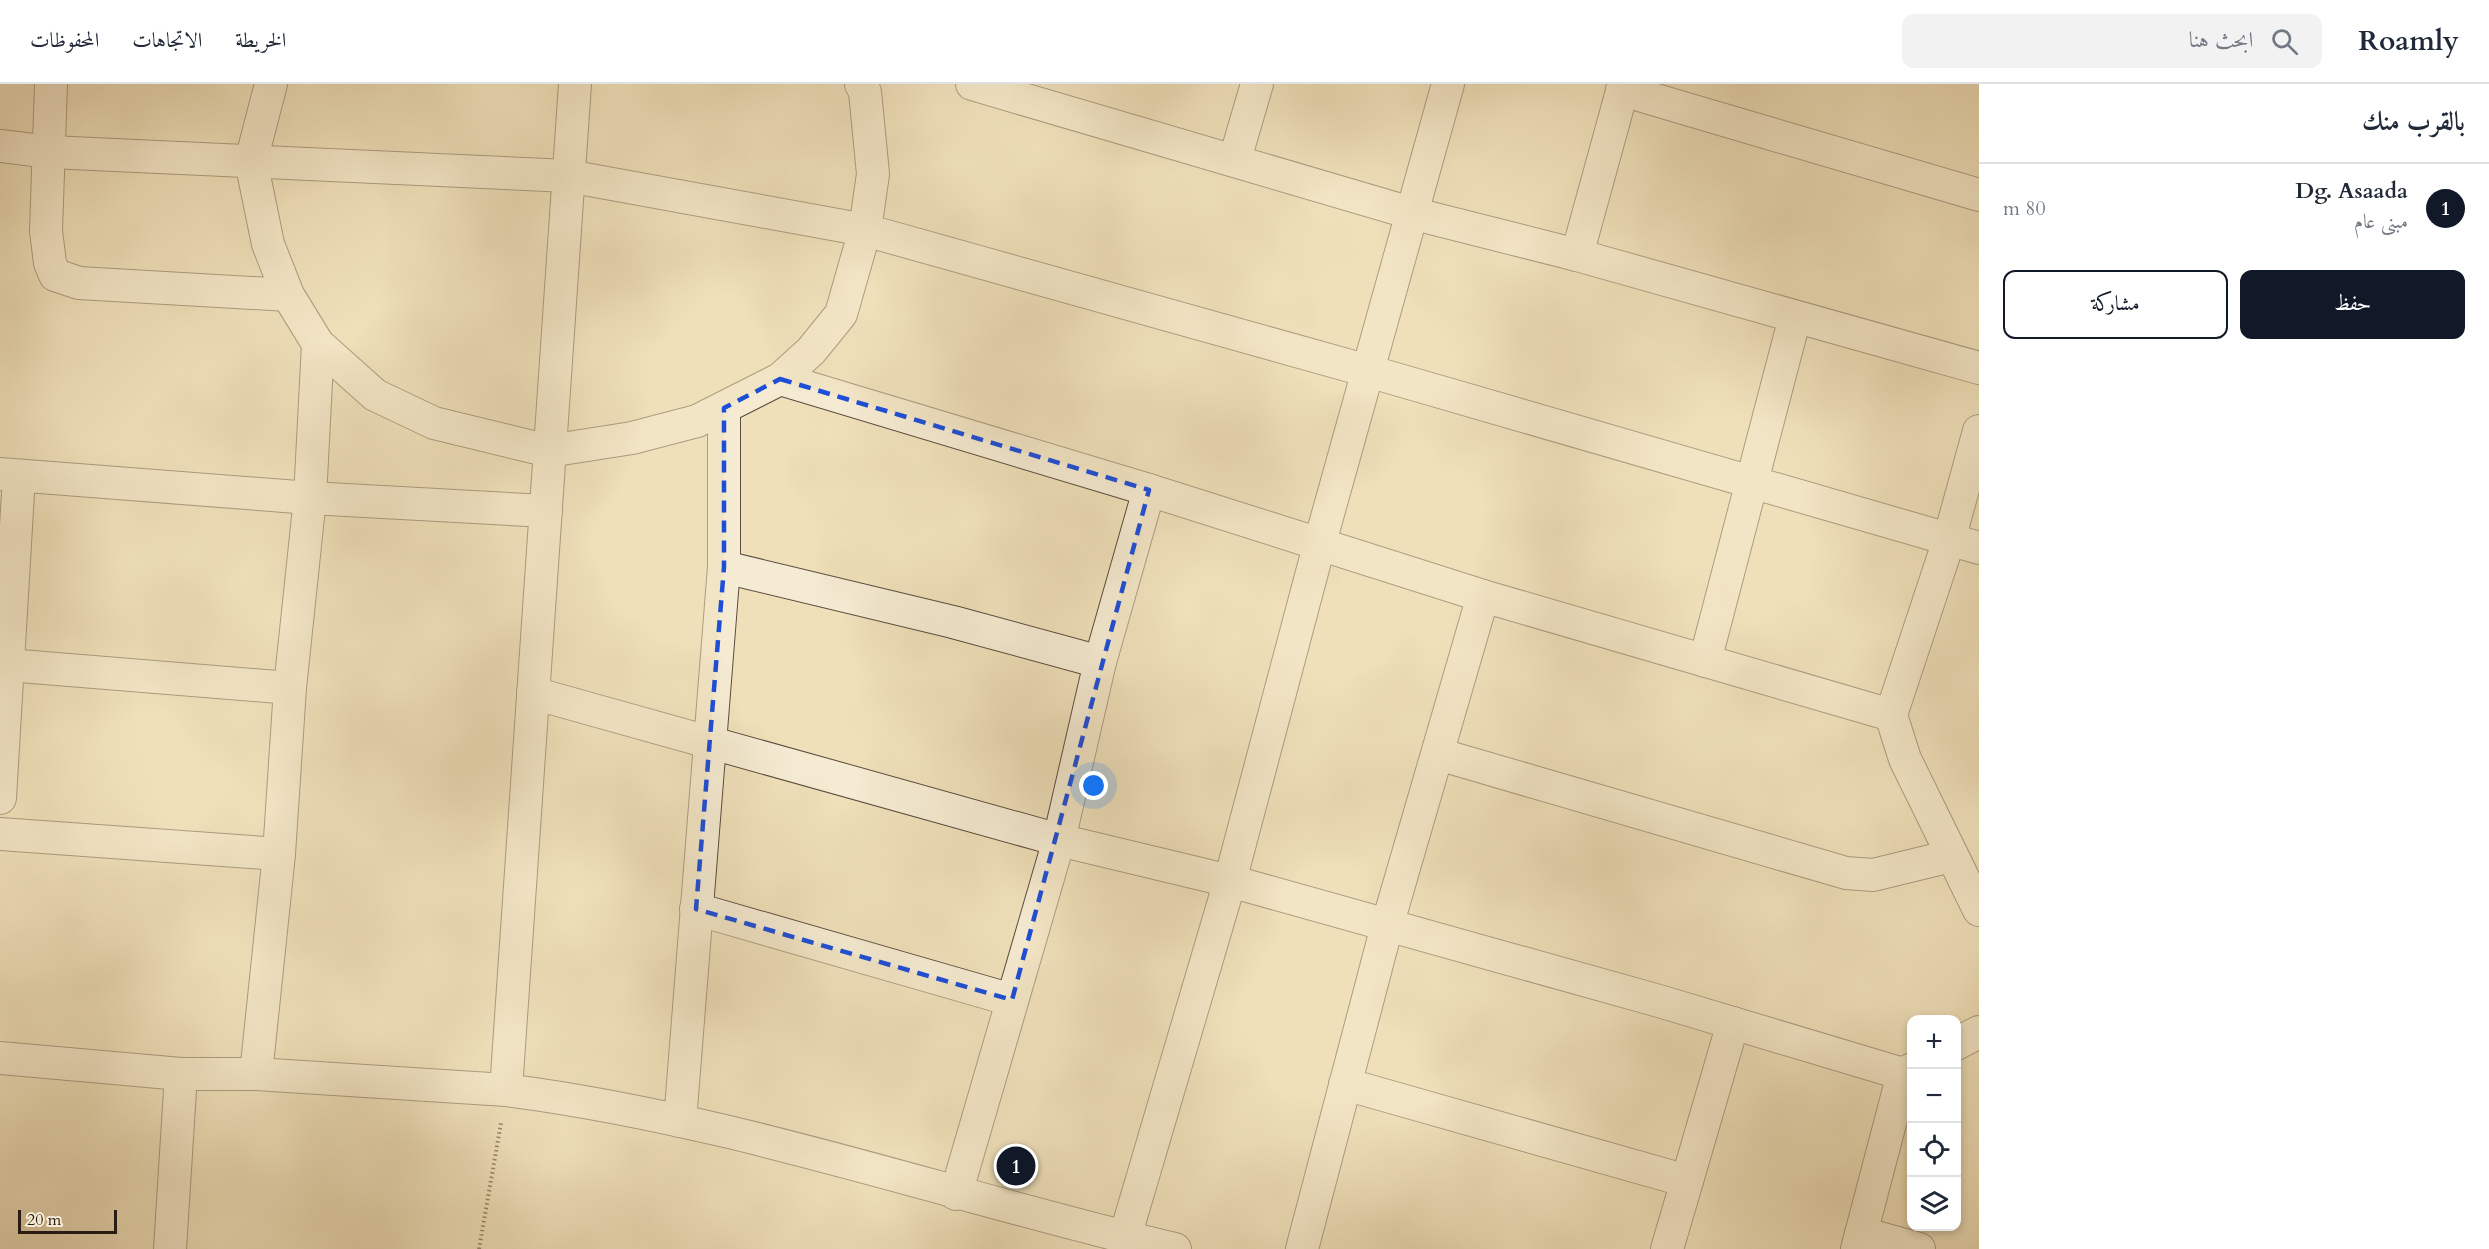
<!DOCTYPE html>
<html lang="ar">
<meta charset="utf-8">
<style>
body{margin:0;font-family:Cardo,Amiri,serif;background:#f2f2f3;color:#1f2937;direction:rtl}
.controls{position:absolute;right:18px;bottom:18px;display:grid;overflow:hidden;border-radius:12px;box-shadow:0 3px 9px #0003}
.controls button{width:54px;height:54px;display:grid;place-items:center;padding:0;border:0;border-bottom:2px solid #e0e1e3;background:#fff;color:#1f2937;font:30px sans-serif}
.scale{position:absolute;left:18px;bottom:15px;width:99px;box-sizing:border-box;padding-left:6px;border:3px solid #2a1b13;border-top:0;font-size:16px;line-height:21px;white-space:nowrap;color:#2a1b13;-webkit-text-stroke:4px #f5ebd2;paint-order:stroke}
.you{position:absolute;left:1094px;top:702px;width:21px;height:21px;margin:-15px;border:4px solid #fff;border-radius:50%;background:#1a73e8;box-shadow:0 0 0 9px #1a73e833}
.badge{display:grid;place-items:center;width:39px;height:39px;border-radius:50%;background:#111827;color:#fff;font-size:20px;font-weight:700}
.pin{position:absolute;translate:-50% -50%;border:3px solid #fff;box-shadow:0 2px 6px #0006}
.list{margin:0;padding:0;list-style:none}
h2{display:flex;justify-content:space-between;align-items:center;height:78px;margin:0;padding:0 24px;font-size:26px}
h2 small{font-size:20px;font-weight:400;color:#747a83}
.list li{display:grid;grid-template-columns:39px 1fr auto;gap:18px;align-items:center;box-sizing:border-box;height:90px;padding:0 24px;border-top:2px solid #e0e1e3}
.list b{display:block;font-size:22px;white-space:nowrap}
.list p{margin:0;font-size:20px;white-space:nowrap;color:#747a83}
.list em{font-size:20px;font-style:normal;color:#747a83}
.actions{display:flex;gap:12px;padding:18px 24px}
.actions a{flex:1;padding:14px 0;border:2px solid #111827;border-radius:12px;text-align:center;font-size:21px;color:#111827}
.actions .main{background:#111827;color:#fff}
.icon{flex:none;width:33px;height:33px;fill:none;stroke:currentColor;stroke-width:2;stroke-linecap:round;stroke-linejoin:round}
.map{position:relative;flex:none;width:1979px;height:1165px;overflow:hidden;direction:ltr}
header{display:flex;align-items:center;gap:36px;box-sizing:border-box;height:84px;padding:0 30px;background:#fff;border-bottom:2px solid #e0e1e3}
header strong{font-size:28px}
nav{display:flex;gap:33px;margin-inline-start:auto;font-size:21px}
.search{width:420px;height:54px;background:#f2f2f3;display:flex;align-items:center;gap:15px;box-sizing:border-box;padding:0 21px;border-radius:12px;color:#747a83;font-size:22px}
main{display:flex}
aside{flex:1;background:#fff}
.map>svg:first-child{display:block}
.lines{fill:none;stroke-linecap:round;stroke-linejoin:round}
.minor-casing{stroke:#5b4c3d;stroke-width:34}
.path{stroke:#2a1b13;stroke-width:4;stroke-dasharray:1.5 3;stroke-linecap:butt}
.minor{stroke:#f5ebd2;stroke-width:32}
.marked{fill:none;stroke:#1d4ed8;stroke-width:4.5;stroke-dasharray:12 8;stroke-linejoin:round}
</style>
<header>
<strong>Roamly</strong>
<div class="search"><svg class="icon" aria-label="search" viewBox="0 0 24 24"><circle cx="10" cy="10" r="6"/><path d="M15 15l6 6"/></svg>ابحث هنا</div>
<nav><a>الخريطة</a><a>الاتجاهات</a><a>المحفوظات</a></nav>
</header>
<main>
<aside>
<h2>بالقرب منك<small></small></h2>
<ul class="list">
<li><span class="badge">1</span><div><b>Dg. Asaada</b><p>مبنى عام</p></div><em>80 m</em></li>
</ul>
<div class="actions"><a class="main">حفظ</a><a>مشاركة</a></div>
</aside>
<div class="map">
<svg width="1979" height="1165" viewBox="0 0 1979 1165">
<rect width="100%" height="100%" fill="#efe0ba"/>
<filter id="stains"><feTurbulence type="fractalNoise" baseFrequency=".00333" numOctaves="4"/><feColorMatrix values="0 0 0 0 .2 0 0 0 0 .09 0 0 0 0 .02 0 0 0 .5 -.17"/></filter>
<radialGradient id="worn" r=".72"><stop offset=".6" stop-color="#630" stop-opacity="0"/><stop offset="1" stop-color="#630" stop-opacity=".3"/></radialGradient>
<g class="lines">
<defs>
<g id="minor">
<path d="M51,0L46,147L50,179L55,191L79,199L288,211"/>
<path d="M271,0L251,77L268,160L288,211L318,260L375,311L434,339L549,367L632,354L697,337L780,295L811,267L841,230L865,146L873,90L865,8L861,0"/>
<path d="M575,0L506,1006C734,1035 952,1113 1175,1165"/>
<path d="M972,0L1411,129L1577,171L1979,284"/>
<path d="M1622,6L1979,111"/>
<path d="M0,62L50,68L568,92L865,146L1368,287L1979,464"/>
<path d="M1235,75L1257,0"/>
<path d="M1577,171L1624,0"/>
<path d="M780,295L1149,406L1483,512"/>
<path d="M1979,347L1949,456L1891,631L1905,675L1979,826"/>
<path d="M0,390L310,414L546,427"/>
<path d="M724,483L953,538L1100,578"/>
<path d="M1705,577L1795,233"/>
<path d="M8,581L290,604"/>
<path d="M533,609L1059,756L1230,797L1659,917L1903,990"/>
<path d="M1438,670L1846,789L1873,791L1951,772"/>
<path d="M0,714L19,392"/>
<path d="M0,750L279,770"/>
<path d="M696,825L1012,916"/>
<path d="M1956,960L1979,948"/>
<path d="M0,974L181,990H256L506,1006"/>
<path d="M256,990L279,770L290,604L310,414L318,260"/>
<path d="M1345,1000L1687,1097L1667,1165"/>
<path d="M680,1037L724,483V324"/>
<path d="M1687,1097L1733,939"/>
<path d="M956,1110L1059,756L1100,578L1149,406"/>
<path d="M1861,1149L1919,1165"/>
<path d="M1125,1153L1230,797L1319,462L1448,0"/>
<path d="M170,1165L181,990"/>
<path d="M1302,1165L1387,842L1483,512L1891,631"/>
<path d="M1857,1165L1903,990L1912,985"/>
</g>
</defs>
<use href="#minor" class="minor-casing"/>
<path class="path" d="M479,1165L501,1039"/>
<use href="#minor" class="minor"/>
</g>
<path d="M0 0H1979V1165H0ZM780,295L1149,406L1012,916L696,825L724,483V324Z" fill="#efe0ba" fill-opacity=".55" fill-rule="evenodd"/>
<path class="marked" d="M780,295L1149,406L1012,916L696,825L724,483V324Z"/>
<rect width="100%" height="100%" filter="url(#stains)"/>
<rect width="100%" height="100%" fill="url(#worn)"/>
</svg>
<div class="controls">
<button>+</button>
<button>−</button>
<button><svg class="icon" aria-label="locate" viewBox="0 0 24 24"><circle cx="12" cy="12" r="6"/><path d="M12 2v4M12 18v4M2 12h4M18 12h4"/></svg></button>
<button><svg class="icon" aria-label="layers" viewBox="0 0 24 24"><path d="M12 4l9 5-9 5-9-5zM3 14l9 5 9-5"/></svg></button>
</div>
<div class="scale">20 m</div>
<div class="you"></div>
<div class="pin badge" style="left:1016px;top:1082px">1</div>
</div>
</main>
